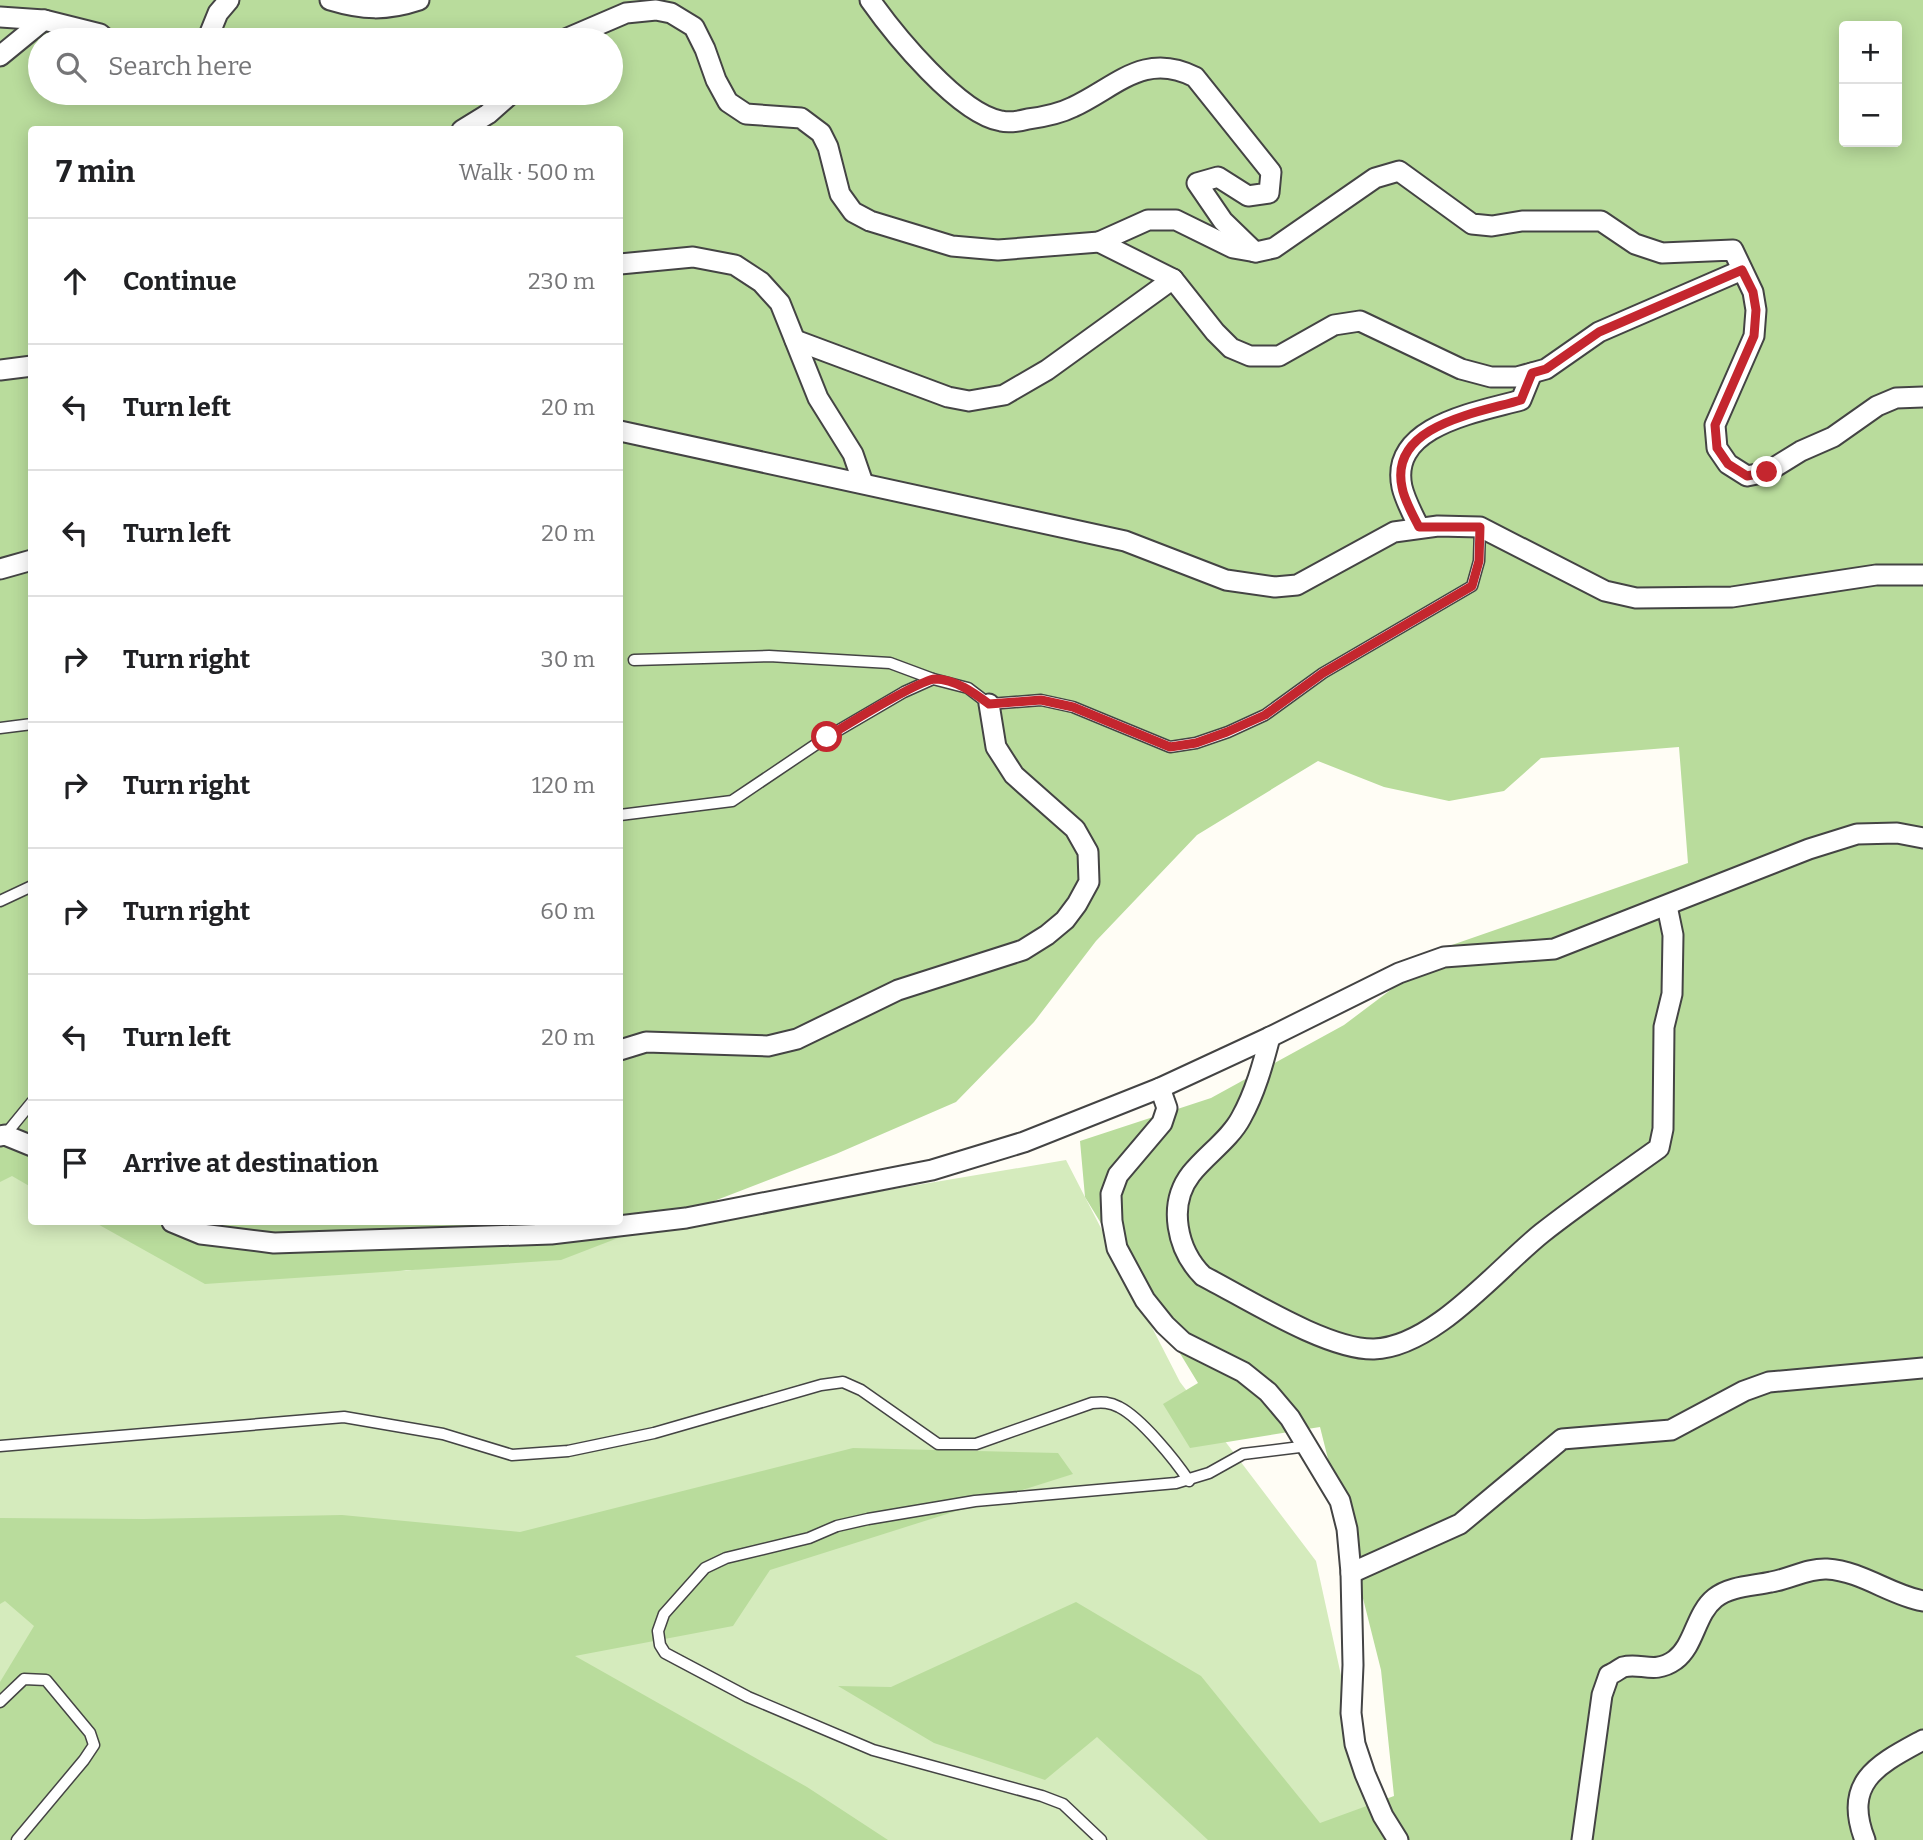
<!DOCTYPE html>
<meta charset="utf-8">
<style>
body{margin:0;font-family:Bitter,serif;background:#f2f2f2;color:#202124}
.controls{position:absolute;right:21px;top:21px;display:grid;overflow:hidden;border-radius:7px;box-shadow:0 4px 18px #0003}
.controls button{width:63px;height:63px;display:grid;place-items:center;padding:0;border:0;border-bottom:2px solid #e0e0e0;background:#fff;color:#202124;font:35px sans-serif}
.stop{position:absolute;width:21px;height:21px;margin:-16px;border:5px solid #c4262e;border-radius:50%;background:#fff}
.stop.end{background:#c4262e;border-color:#fff;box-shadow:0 2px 7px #0008}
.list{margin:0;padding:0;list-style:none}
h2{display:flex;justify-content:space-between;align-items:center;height:91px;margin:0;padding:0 28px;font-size:30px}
h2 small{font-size:23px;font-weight:400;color:#757577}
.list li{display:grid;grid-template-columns:46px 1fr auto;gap:21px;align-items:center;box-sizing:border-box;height:126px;padding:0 28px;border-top:2px solid #e0e0e0}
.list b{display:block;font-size:26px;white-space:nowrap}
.list em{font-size:23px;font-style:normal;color:#757577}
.icon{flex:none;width:38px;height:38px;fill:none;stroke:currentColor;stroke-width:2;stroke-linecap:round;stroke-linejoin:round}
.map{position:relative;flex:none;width:1923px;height:1840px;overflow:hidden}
.search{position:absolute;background:#fff;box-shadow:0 4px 18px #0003;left:28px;top:28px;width:595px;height:77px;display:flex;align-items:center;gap:18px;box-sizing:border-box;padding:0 24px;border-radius:38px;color:#757577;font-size:26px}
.panel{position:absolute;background:#fff;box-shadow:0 4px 18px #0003;left:28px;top:126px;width:595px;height:1099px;border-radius:7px}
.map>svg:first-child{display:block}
.green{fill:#d5ebbd}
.forest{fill:#b9dc9c;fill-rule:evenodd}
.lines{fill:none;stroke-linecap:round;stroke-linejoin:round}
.service-casing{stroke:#444;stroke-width:13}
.minor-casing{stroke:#444;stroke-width:23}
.service{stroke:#fff;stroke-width:10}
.minor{stroke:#fff;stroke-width:19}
.route{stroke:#c4262e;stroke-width:9}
</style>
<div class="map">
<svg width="1923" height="1840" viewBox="0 0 1923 1840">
<rect width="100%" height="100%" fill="#fffdf5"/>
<path class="green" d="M1066,1160L1180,1382L1316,1561L1377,1840H0V1179L12,1175L31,1186L32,1222H98L143,1245L406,1271Z"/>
<g class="forest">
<path d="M0,0H1923V1840H1208L1097,1737L1045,1780L934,1743L838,1686L891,1687L1076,1602L1201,1676L1320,1823L1394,1796L1381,1670L1320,1427L1190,1448L1163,1404L1198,1383L1085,1197L1080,1141L1211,1098L1344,1025L1449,946L1688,863L1679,747L1541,758L1504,791L1449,801L1384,787L1318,761L1197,835L1096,941L1034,1022L956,1102L836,1154L561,1260L205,1284L94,1222H620V130H32L31,1187L12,1176L0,1182ZM1844,26H1897V142H1844ZM40,40H611V93H40Z"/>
<path d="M853,1448L1058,1453L1073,1474L770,1570L733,1626L575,1656L807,1787L888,1840H0V1682L34,1626L5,1601L0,1604V1518L144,1519L342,1515L520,1532Z"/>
</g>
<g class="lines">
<defs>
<g id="service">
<path d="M634,660L769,656L890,663L933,679"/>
<path d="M0,728L32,724"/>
<path d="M620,815L732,801L827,737L904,692L933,679L968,688L989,704L1041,700L1073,707L1170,747L1196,743L1228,732L1265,715L1323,673L1472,586L1479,561L1480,528"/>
<path d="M0,901L32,886"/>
<path d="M5,1135L32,1102"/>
<path d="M0,1446L344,1417L443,1434L512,1455L568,1451L654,1433L821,1385L843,1382L861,1390L938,1444H976L1092,1403C1102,1402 1110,1402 1119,1407C1141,1418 1175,1460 1189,1481"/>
<path d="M0,1702L24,1679L46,1680L90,1733L94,1745L84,1760L17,1840"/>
<path d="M1101,1840L1063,1804L1042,1796L873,1750L748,1697L665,1653L660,1645L658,1631L664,1614L705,1568L726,1558L809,1538L837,1526L868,1519L975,1501L1176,1483L1209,1473L1243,1454L1308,1446"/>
</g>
<g id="minor">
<path d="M330,0C363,10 386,11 419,0"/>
<path d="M870,0C894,34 959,114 1001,121C1009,123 1020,121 1028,119C1043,117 1059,114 1073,107C1116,87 1144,51 1195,77L1271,172L1269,193L1248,196L1218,177L1197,183L1223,221L1255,252"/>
<path d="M0,17L44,20L100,34L107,40"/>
<path d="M207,40L218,13L229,0"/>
<path d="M563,40L626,13L656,10L671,13L694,27L705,49L716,80L728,102L746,114L801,118L821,133L828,147L840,194L853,212L870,221L952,246L998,250L1099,242L1173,279L1215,332L1231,348L1250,356H1279L1334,325L1360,321L1461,369L1491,377H1517L1546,369L1599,332L1742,270"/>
<path d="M0,56L44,20"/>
<path d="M462,130L488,114L512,93"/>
<path d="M1099,242L1148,220H1176L1233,248L1256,252L1274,248L1375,178L1399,171L1472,224L1492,226L1522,221H1601L1635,244L1662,253L1733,250L1753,292L1756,310L1754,336L1715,425L1717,448L1728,464L1747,476L1767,472L1801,451L1833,437L1877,406L1896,398L1923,397"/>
<path d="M620,264L693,257L735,265L761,282L780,303L818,398L853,454L863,483"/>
<path d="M795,340L948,397L969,401L1004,395L1047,370L1173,279"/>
<path d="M0,370L32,366"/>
<path d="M620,431L1125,541L1226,580L1275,587L1297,585L1394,532L1438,526L1480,527L1605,591L1636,598L1732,597L1876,575H1923"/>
<path d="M1419,527C1413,515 1405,500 1402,487C1389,425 1479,412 1521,400L1532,373"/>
<path d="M0,569L32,560"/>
<path d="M1270,1037C1263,1064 1255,1093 1241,1118C1230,1139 1206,1155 1191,1174C1167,1205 1177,1250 1203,1276C1246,1298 1327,1350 1374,1349C1434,1347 1497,1269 1542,1233C1580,1203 1620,1176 1659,1148L1663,1129L1664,1027L1672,994L1673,935L1667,906"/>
<path d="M620,1050L646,1042L768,1046L797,1039L898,990L1023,950L1047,935L1065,920L1077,904L1089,882L1088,852L1075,829L1014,775L996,747L989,704"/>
<path d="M1160,1088L1167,1108L1162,1123L1118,1175L1111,1194L1112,1221L1117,1248L1145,1300L1165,1325L1183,1342L1243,1372L1268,1392L1290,1418L1340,1501L1347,1529L1351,1573L1353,1665L1351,1713L1355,1744L1365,1774L1383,1816L1398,1840"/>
<path d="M0,1136L5,1135L32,1146"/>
<path d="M172,1222L201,1234L274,1243L551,1234L686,1218L932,1170L1024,1142L1160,1088L1270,1037L1399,973L1444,957L1554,949L1809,849L1857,834L1897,833L1923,838"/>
<path d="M1351,1573L1460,1524L1562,1439L1671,1430L1744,1391L1769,1382L1923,1368"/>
<path d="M1582,1840L1602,1695L1609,1675C1614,1673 1619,1669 1623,1667C1641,1662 1654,1675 1675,1660C1695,1645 1695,1614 1715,1598C1730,1586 1753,1586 1771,1582C1790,1579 1808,1568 1827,1569C1862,1571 1890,1595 1923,1601"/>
<path d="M1865,1840C1842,1781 1879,1764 1923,1740"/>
</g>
</defs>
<use href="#service" class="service-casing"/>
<use href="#minor" class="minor-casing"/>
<use href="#service" class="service"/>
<use href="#minor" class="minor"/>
</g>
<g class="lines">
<path class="route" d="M827,737C845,726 919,680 935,679C955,679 974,693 989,704L1041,700L1073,707L1170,747L1196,743L1227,732L1265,715L1323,673L1472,586L1479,561L1480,527H1419C1413,515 1404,500 1402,487C1389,425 1478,413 1521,400L1532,373L1546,369L1599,332L1742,270L1753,292L1756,310L1754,336L1715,425L1717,448L1728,464L1747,476L1767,472"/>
</g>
</svg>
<div class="controls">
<button>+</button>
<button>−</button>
</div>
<div class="stop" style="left:827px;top:737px"></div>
<div class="stop end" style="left:1767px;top:472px"></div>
<div class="search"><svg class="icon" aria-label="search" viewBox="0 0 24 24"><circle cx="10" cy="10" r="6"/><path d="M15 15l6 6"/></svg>Search here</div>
<section class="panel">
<h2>7 min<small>Walk · 500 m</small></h2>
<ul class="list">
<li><svg class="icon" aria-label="ahead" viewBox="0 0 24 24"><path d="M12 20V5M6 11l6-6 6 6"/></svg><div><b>Continue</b></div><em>230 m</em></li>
<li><svg class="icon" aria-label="left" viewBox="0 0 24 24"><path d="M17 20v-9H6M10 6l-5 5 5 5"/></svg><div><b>Turn left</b></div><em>20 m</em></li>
<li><svg class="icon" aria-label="left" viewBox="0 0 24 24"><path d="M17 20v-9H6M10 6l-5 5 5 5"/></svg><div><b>Turn left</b></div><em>20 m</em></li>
<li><svg class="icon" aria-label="right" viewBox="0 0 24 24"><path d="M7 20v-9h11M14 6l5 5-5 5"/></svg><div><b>Turn right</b></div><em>30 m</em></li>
<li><svg class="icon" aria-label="right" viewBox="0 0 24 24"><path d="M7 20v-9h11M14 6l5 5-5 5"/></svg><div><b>Turn right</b></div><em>120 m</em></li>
<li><svg class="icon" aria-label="right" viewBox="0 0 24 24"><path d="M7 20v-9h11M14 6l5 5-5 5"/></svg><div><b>Turn right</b></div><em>60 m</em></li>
<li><svg class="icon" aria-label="left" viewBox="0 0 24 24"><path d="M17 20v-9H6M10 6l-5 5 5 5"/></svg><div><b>Turn left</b></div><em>20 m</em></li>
<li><svg class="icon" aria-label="arrive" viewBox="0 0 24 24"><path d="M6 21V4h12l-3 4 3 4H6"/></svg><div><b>Arrive at destination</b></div></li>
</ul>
</section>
</div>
